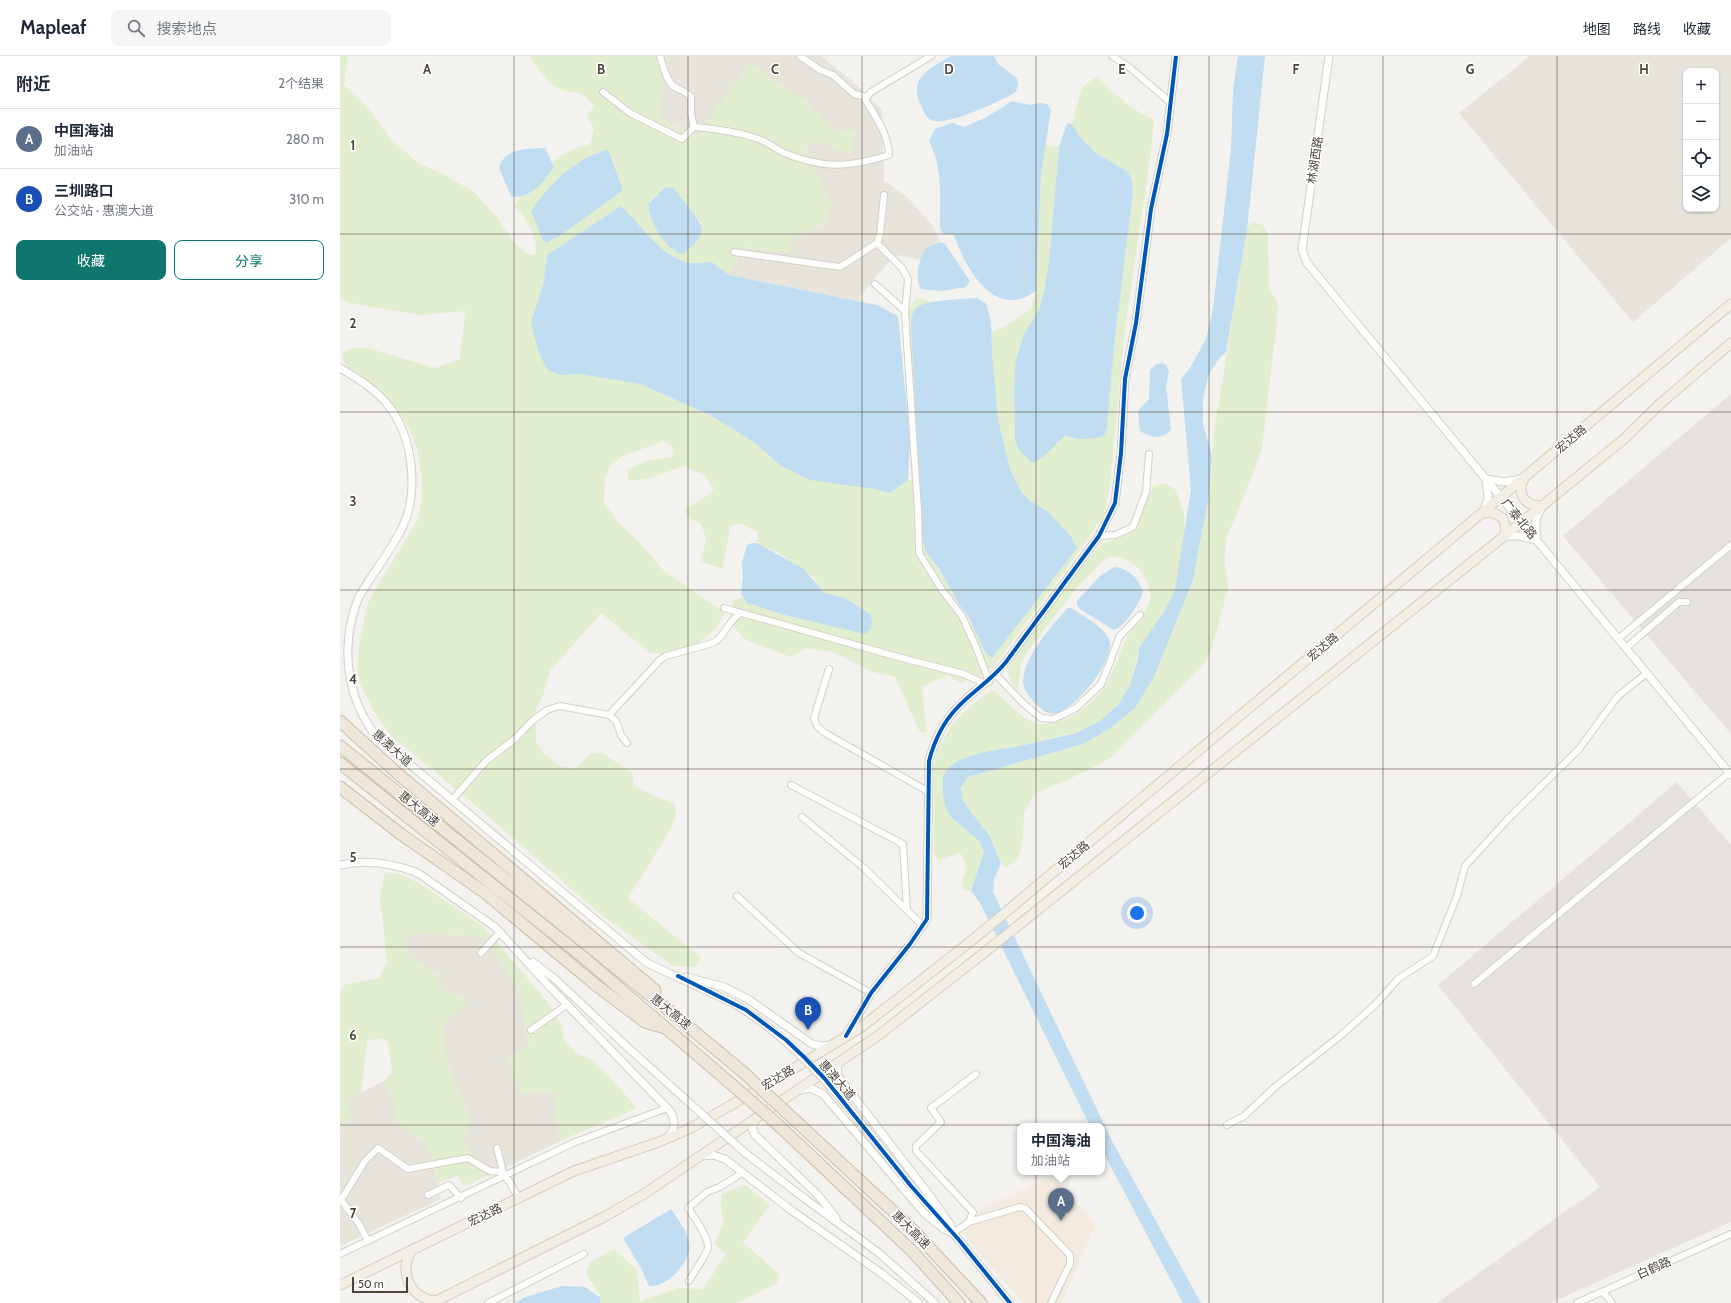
<!DOCTYPE html>
<html lang="zh">
<meta charset="utf-8">
<style>
body{margin:0;font-family:Cabin,"Noto Sans SC",sans-serif;background:#f6f6f7;color:#1f2937}
.controls{position:absolute;right:12px;top:12px;display:grid;overflow:hidden;border-radius:8px;box-shadow:0 1px 3px #0004}
.controls button{width:36px;height:36px;display:grid;place-items:center;padding:0;border:0;border-bottom:1px solid #e0e1e3;background:#fff;color:#1f2937;font:20px sans-serif}
.scale{position:absolute;left:12px;bottom:10px;width:56px;box-sizing:border-box;padding-left:4px;border:2px solid #4b4439;border-top:0;font-size:11px;line-height:14px;white-space:nowrap;color:#4b4439;-webkit-text-stroke:3px #fff;paint-order:stroke}
.you{position:absolute;left:797px;top:857px;width:14px;height:14px;margin:-10px;border:3px solid #fff;border-radius:50%;background:#1a73e8;box-shadow:0 0 0 6px #1a73e833}
.badge{display:grid;place-items:center;width:26px;height:26px;border-radius:50%;background:#0f766e;color:#fff;font-size:13px;font-weight:700}
.pin{position:absolute;translate:-50% -33px;filter:drop-shadow(0 1px 2px #0008)}
.pin::after{content:'';position:absolute;top:21px;width:14px;height:12px;background:inherit;clip-path:polygon(0 0,100% 0,50% 100%)}
.popup{position:absolute;left:677px;top:1067px;width:88px;height:52px;box-sizing:border-box;display:grid;place-content:center;border-radius:8px;background:#fff;filter:drop-shadow(0 1px 3px #0005);font-size:13px;white-space:nowrap;color:#747a83}
.popup b{font-size:15px;color:#1f2937}
.popup::after{content:'';position:absolute;left:50%;top:100%;margin-left:-8px;border:8px solid transparent;border-top-color:#fff}
.list{margin:0;padding:0;list-style:none}
h2{display:flex;justify-content:space-between;align-items:center;height:52px;margin:0;padding:0 16px;font-size:17px}
h2 small{font-size:13px;font-weight:400;color:#747a83}
.list li{display:grid;grid-template-columns:26px 1fr auto;gap:12px;align-items:center;box-sizing:border-box;height:60px;padding:0 16px;border-top:1px solid #e0e1e3}
.list b{display:block;font-size:15px;white-space:nowrap}
.list p{margin:0;font-size:13px;white-space:nowrap;color:#747a83}
.list em{font-size:13px;font-style:normal;color:#747a83}
.actions{display:flex;gap:8px;padding:12px 16px}
.actions a{flex:1;padding:9px 0;border:1px solid #0f766e;border-radius:8px;text-align:center;font-size:14px;color:#0f766e}
.actions .main{background:#0f766e;color:#fff}
.icon{flex:none;width:22px;height:22px;fill:none;stroke:currentColor;stroke-width:2;stroke-linecap:round;stroke-linejoin:round}
.map{position:relative;flex:none;width:1391px;height:1247px;overflow:hidden}
header{display:flex;align-items:center;gap:24px;box-sizing:border-box;height:56px;padding:0 20px;background:#fff;border-bottom:1px solid #e0e1e3}
header strong{font-size:19px}
nav{display:flex;gap:22px;margin-inline-start:auto;font-size:14px}
.search{width:280px;height:36px;background:#f6f6f7;display:flex;align-items:center;gap:10px;box-sizing:border-box;padding:0 14px;border-radius:8px;color:#747a83;font-size:15px}
main{display:flex}
aside{flex:1;background:#fff}
.map>svg:first-child{display:block}
.residential{fill:#e7e4dc;fill-rule:evenodd}
.commercial{fill:#f3ebdf}
.industrial{fill:#e6e2de}
.green{fill:#e1eecf;fill-rule:evenodd}
.water{fill:#c0ddf1}
.lines{fill:none;stroke-linecap:round;stroke-linejoin:round}
.minor-casing{stroke:#d2d0cb;stroke-width:8}
.tertiary-casing{stroke:#d2d0cb;stroke-width:9}
.primary-casing{stroke:#d6cebb;stroke-width:11}
.motorway-casing{stroke:#ccbfa9;stroke-width:13}
.minor{stroke:#fdfdfc;stroke-width:6}
.tertiary{stroke:#fdfdfc;stroke-width:7}
.primary{stroke:#f2efe6;stroke-width:9}
.motorway{stroke:#ede8db;stroke-width:11}
.tertiary-bridge-casing{stroke:#d2d0cb;stroke-width:9;stroke-linecap:butt}
.motorway-bridge-casing{stroke:#ccbfa9;stroke-width:13;stroke-linecap:butt}
.tertiary-bridge{stroke:#fdfdfc;stroke-width:7}
.motorway-bridge{stroke:#ede8db;stroke-width:11}
.cycleway-casing{stroke:#fff;stroke-width:6}
.cycleway{stroke:#0057b8;stroke-width:4}
.grid{fill:none;stroke:#4b4439;stroke-width:1;stroke-opacity:0.55}
.labels{text-anchor:middle;stroke-width:3;stroke-linejoin:round;paint-order:stroke}
.street-label{font-size:12px;fill:#4b4439;stroke:#fff}
.grid-label{font-size:13px;text-anchor:middle;font-weight:bold;fill:#4b4439;stroke:#fff;stroke-width:3;stroke-linejoin:round;paint-order:stroke}
</style>
<header>
<strong>Mapleaf</strong>
<div class="search"><svg class="icon" aria-label="search" viewBox="0 0 24 24"><circle cx="10" cy="10" r="6"/><path d="M15 15l6 6"/></svg>搜索地点</div>
<nav><a>地图</a><a>路线</a><a>收藏</a></nav>
</header>
<main>
<aside>
<h2>附近<small>2个结果</small></h2>
<ul class="list">
<li><span class="badge" style="background:#5c6f8a">A</span><div><b>中国海油</b><p>加油站</p></div><em>280 m</em></li>
<li><span class="badge" style="background:#1a4fb4">B</span><div><b>三圳路口</b><p>公交站 · 惠澳大道</p></div><em>310 m</em></li>
</ul>
<div class="actions"><a class="main">收藏</a><a>分享</a></div>
</aside>
<div class="map">
<svg width="1391" height="1247" viewBox="0 0 1391 1247">
<rect width="100%" height="100%" fill="#f4f2ee"/>
<g class="residential">
<path d="M329,0H481L512,25L542,54L544,125L566,140L594,171L600,186L592,188L585,194L581,204L557,199L545,210L520,240L519,245L389,219L403,191L451,196L453,182L484,168L492,147L464,97L474,84L496,75L463,43L356,81L317,60Z"/>
<path d="M1190,0H1391V182L1293,266L1119,57ZM1346,15H1376V153H1346Z"/>
<path d="M88,878L141,881L177,928L189,989L184,1036H214L220,1085L146,1121L124,1087L129,1061L106,1002L99,920L67,899L66,879Z"/>
<path d="M44,1025L50,1036L59,1068L89,1090L101,1143L0,1190V1074L12,1059L5,1045Z"/>
</g>
<path class="commercial" d="M711,1121L756,1167L739,1208L721,1247H683L618,1172L639,1154Z"/>
<g class="industrial">
<path d="M1391,338V678L1223,480Z"/>
<path d="M1337,726L1391,789V1166L1210,1247H1097L1260,1131L1098,929Z"/>
</g>
<g class="green">
<path d="M0,0H8L4,29L27,51L52,85L80,108L105,119L135,137L157,161L174,187L188,198L195,199C199,180 187,164 175,150L179,142C193,136 206,124 214,111L212,107C224,96 235,92 250,88L254,73L247,60L254,50C241,30 231,40 216,31C205,25 197,10 189,0H329L317,60L356,81L409,7L463,43L496,75H515L510,99L474,84L464,96L492,147L484,168L453,182L451,196L403,191L389,219L372,206C366,207 357,208 351,207C320,202 302,169 281,150L207,199L203,229L191,266L220,319L240,318L300,328L370,359L415,387L441,410L550,437L568,424H574L568,255L575,243H583L589,247L579,250L586,496C598,511 606,527 616,544C627,562 638,576 645,596L707,455C698,450 686,445 680,435C656,397 653,321 651,276C666,273 678,260 691,253L696,235L701,118L704,89L719,91L709,206L704,235L699,254L684,278L674,332L675,382L699,405L714,388L725,380L736,383L767,371L774,290L793,136L792,124L787,115L756,97L740,81L732,68L742,31L757,20C776,39 789,52 814,64L811,96L785,272L770,428L765,457L742,491L654,610L635,622L620,627L608,619L582,631L587,677L580,676L555,621L533,616L493,596L466,592L451,601L404,583L390,566L393,545L402,541L407,547L529,557L505,542L484,537L472,520L439,497L417,487L418,476L399,467L391,470L382,512L361,506L366,482L361,468L349,462L344,453L363,443L374,433L364,419L344,410L307,423L289,425L287,414L304,406L332,401L333,392L324,385L283,400L270,410L265,422L264,446L277,465L300,487L323,514L385,557L376,572L357,588L322,598L310,597L261,557L210,615L202,642L196,653V685L205,699L220,710L234,713L251,698L261,696L292,717L295,730L316,741L334,747L336,759L332,771L288,842L361,902L355,911L333,910L264,861L128,743L54,682L40,666L19,626L17,610L20,582L29,544L77,465L82,443V421L77,393L68,370L43,338L9,313L3,304V297L11,292H28L95,312L120,303L125,255L80,259L9,247L0,243ZM268,93L281,127L203,184L191,155L255,97ZM334,132L346,150L362,168L319,176C304,151 302,140 334,132Z"/>
<path d="M914,166L923,169L928,179L929,231L938,248L937,265L922,393L893,468L886,482L885,507L888,532L871,596L863,609L771,702L734,721L695,737L684,757L683,784L678,802L666,812C658,804 657,791 651,781C643,768 617,748 622,731C623,728 626,724 628,721L743,688L769,673L814,621L853,524L869,440L875,370L907,171Z"/>
<path d="M822,428L828,429L835,433L844,456L845,478L835,534L825,554L799,592L790,629L778,649L760,665L736,676L680,690L639,697L619,704L608,712L603,720L611,761L640,786L644,796L631,835H626L621,829C625,817 630,807 620,797L599,804L594,798V710C599,677 625,652 652,634C669,644 682,668 704,668C728,668 754,648 766,628C775,613 779,596 787,581C793,570 805,559 809,548C815,528 798,505 779,501C776,500 771,501 767,501L735,534L689,593L681,607L678,634L672,629L667,615L678,595L743,509L761,489L788,478L796,472L813,430Z"/>
<path d="M45,816L63,819L82,829L143,870L211,950L222,970L224,984L236,997L253,1004L269,1020L297,1052L220,1085L214,1036H184L175,1026L169,1000L189,988L177,928L141,881L88,878L66,879L68,899L99,920L101,932L129,946L104,968L106,1002L129,1061L124,1088L146,1121L124,1130L118,1120L97,1127L89,1090L59,1068L50,1036L44,1025L52,1017L48,986L40,982L27,985L21,1037L5,1045L12,1059L0,1074V938L4,929L39,922L47,906L40,840Z"/>
<path d="M405,1129L430,1149L403,1186L439,1218L437,1227L397,1247H260L261,1241L246,1217L250,1206L274,1193L297,1214L300,1245L338,1232L363,1233L386,1198L374,1188L384,1166L381,1155V1138Z"/>
</g>
<g class="water">
<path d="M611,0H654L658,8L677,22L678,28L676,36C660,45 612,68 595,65C588,64 585,58 582,52C567,21 588,14 611,0Z"/>
<path d="M898,0H925L907,174L886,296L878,304L868,320L863,343V368L872,399L869,440L853,524L814,621L795,652L769,673L743,688L628,721L621,732L623,744L630,755L650,780L661,807L654,823L653,836L773,1087L861,1247H843L762,1094V1070H750L640,847L631,835L644,796L640,786L611,761L606,753L603,739V720L608,712L619,704L639,697L680,690L736,677L760,665L778,649L790,629L798,602L799,592L825,554L835,534L851,434L841,323L850,312L866,283L873,253L891,93L893,33Z"/>
<path d="M672,45L689,49L700,47L707,48L711,54L701,118L696,235C654,265 626,213 614,179L603,178L600,172C600,143 603,112 589,85L595,73L612,67L624,71L647,61Z"/>
<path d="M727,67L732,68L740,81L756,97L787,115L792,124L793,136L774,290L767,371L764,380C750,384 739,384 725,380C714,388 705,403 692,407L678,393L675,382L674,332L676,304L684,278L699,254L704,235L709,206L719,91Z"/>
<path d="M205,92L214,111C205,125 188,145 171,140L159,112C164,91 189,93 205,92Z"/>
<path d="M268,93L283,134L221,179L206,187L203,184L191,155C210,127 235,103 268,93Z"/>
<path d="M325,131L334,132C339,140 363,167 362,174C361,183 350,192 343,198C328,197 305,161 309,147Z"/>
<path d="M281,150C302,169 320,202 351,207C357,208 366,206 372,206L389,219L537,249L558,260L570,384L568,424L550,437L535,433L470,424L441,410L415,387L370,359L300,328L240,318L221,319L207,314L198,294L191,266L203,229L207,199Z"/>
<path d="M600,186L605,188L630,225L626,231L601,235L581,233C575,224 578,202 586,193C589,189 594,188 600,186Z"/>
<path d="M637,242L646,247L651,265L652,297L658,364L670,413L681,436L690,445L707,455L730,479L737,492L652,602L645,596L629,562L617,545L599,513L586,496L582,481L571,266C572,260 573,253 579,250C589,244 624,243 637,242Z"/>
<path d="M821,307L826,309L829,316L826,330L831,374C821,384 811,382 800,375L798,355L809,343L810,314L815,309Z"/>
<path d="M412,487H417L464,513L484,537L505,542L529,557L532,564L531,573L525,578L445,559L407,547L401,537L403,521L402,506L407,489Z"/>
<path d="M774,511C788,512 799,523 803,536C801,545 784,572 774,574L740,553L737,549V545L760,520Z"/>
<path d="M728,552H731C743,560 763,570 769,583C777,603 735,654 716,657C708,659 700,653 695,647C690,642 684,634 683,627C682,603 712,569 728,552Z"/>
<path d="M331,1153C349,1179 360,1193 334,1219C326,1226 320,1230 309,1230L301,1212L283,1182Z"/>
<path d="M222,1230L245,1231L261,1242L260,1247H175L185,1241Z"/>
</g>
<g class="lines">
<defs>
<g id="minor">
<path d="M460,0L480,14L493,19L514,38L527,41"/>
<path d="M772,0L789,11L830,46"/>
<path d="M263,36L290,57L342,83L354,71L351,57V41C346,35 341,35 335,31C326,26 323,9 320,0"/>
<path d="M354,71C376,73 401,76 421,84C428,87 435,92 442,96C482,113 509,112 549,99C548,77 536,62 525,43L531,36L591,0"/>
<path d="M537,187L562,212L568,223L565,257L578,454L579,497L602,534L622,560L636,591L649,626"/>
<path d="M394,196L500,211L537,187L540,179L544,139"/>
<path d="M535,228L565,255"/>
<path d="M759,480L775,479L793,471L806,436L809,398"/>
<path d="M384,552L558,601L624,618L645,628"/>
<path d="M1279,582L1391,489"/>
<path d="M1286,592L1339,546H1347"/>
<path d="M489,613L474,662L477,670L485,677L589,736"/>
<path d="M656,619L684,648L701,662L713,663L724,658L736,652L761,628L770,606L779,581L800,559"/>
<path d="M269,659L320,604L326,600L373,587C386,580 387,565 401,557"/>
<path d="M451,729L563,788L567,854"/>
<path d="M112,744L146,705L176,682L192,665L207,654L220,650L269,659L276,665L281,679L287,687"/>
<path d="M462,761L524,812L583,870"/>
<path d="M397,840L459,897L531,937"/>
<path d="M141,897L160,876"/>
<path d="M1134,928L1389,717"/>
<path d="M191,974L228,948"/>
<path d="M887,1069L904,1060L935,1031L999,981L1036,948L1058,923L1093,900L1117,840L1125,810L1168,763L1239,693L1278,640L1307,617"/>
<path d="M157,1092L164,1120L169,1125L179,1143"/>
<path d="M88,1139L109,1129L121,1142"/>
<path d="M629,1166L633,1156L576,1095V1090L601,1066L591,1052L636,1018"/>
<path d="M613,1177L629,1166L680,1151L685,1152L730,1199V1208L711,1247"/>
<path d="M28,1185L19,1168L1,1144L25,1105L38,1092L68,1113L128,1102L150,1115L163,1116"/>
<path d="M0,1198L233,1087L327,1052"/>
<path d="M349,1225C353,1217 366,1200 368,1192C369,1181 354,1161 348,1152L367,1136L380,1131L402,1117"/>
<path d="M1263,1236L1272,1247"/>
<path d="M148,1247L244,1198"/>
<path d="M1237,1247L1391,1178"/>
</g>
<g id="tertiary">
<path d="M989,0L962,194L967,207L1391,719"/>
<path d="M0,312C17,322 35,333 48,349C73,380 79,435 63,470C51,496 31,518 18,543C0,589 6,641 36,680L307,907L393,947"/>
<path d="M1147,423L1164,426L1181,423"/>
<path d="M1144,455L1148,442L1146,424"/>
<path d="M1164,480H1179L1196,484V464L1201,452"/>
<path d="M0,809C27,803 52,807 78,817L155,871L208,929L330,1055C336,1064 335,1074 327,1082"/>
<path d="M193,906L216,924L284,988"/>
<path d="M346,921L384,931L408,943L472,988L480,990L490,989"/>
<path d="M506,980L531,937L570,888L587,863L589,705C594,686 602,668 616,653C631,636 651,625 666,606L759,480L775,447L781,397L785,323L796,267L811,153L827,78L836,0"/>
<path d="M501,1005L497,1011L498,1020L593,1144L610,1168L613,1177"/>
<path d="M459,1034L470,1032L483,1038L585,1158L605,1174L613,1177"/>
<path d="M415,1062L412,1072L415,1079L478,1139L496,1162"/>
<path d="M361,1100L373,1099L385,1103L451,1154L541,1217L579,1247"/>
<path d="M571,1130L619,1184L670,1247"/>
<path d="M464,1142L539,1197L595,1247"/>
</g>
<g id="primary">
<path d="M1184,423C1175,437 1187,453 1203,449"/>
<path d="M1143,457L1152,456L1163,462L1166,473L1164,480"/>
<path d="M71,1195C59,1217 70,1242 96,1245"/>
<path d="M0,1229L234,1115L319,1086L351,1072L435,1024L523,970L636,881L1391,248"/>
<path d="M92,1247L264,1161L304,1138L539,979L645,896L1203,449L1284,383L1321,347L1391,287"/>
</g>
<g id="motorway">
<path d="M0,665L57,717L315,934"/>
<path d="M0,690L332,957L403,1016"/>
<path d="M0,707L243,901L390,1027"/>
<path d="M0,731L62,779L144,836L257,930L305,966L322,971"/>
<path d="M445,1055L571,1172L641,1247"/>
<path d="M435,1066L571,1194L619,1247"/>
</g>
</defs>
<use href="#minor" class="minor-casing"/>
<use href="#tertiary" class="tertiary-casing"/>
<use href="#primary" class="primary-casing"/>
<use href="#motorway" class="motorway-casing"/>
<use href="#minor" class="minor"/>
<use href="#tertiary" class="tertiary"/>
<use href="#primary" class="primary"/>
<use href="#motorway" class="motorway"/>
<defs>
<g id="tertiary-bridge">
<path d="M393,947C468,991 518,1064 571,1130"/>
<path d="M284,988L404,1096L464,1142"/>
</g>
<g id="motorway-bridge">
<path d="M403,1016L445,1055"/>
<path d="M390,1027L435,1066"/>
</g>
</defs>
<use href="#tertiary-bridge" class="tertiary-bridge-casing"/>
<use href="#motorway-bridge" class="motorway-bridge-casing"/>
<use href="#tertiary-bridge" class="tertiary-bridge"/>
<use href="#motorway-bridge" class="motorway-bridge"/>
<defs>
<g id="cycleway">
<path d="M338,920L406,954L446,984L464,1001L485,1023L571,1130L619,1184L670,1247"/>
<path d="M506,980L531,937L570,888L587,863L589,705C594,686 602,668 616,653C631,636 651,625 666,606L759,480L775,447L781,397L785,323L796,267L811,153L827,78L836,0"/>
</g>
</defs>
<use href="#cycleway" class="cycleway-casing"/>
<use href="#cycleway" class="cycleway"/>
</g>
<path class="grid" d="M174,0V1247M348,0V1247M522,0V1247M696,0V1247M869,0V1247M1043,0V1247M1217,0V1247M0,178H1391M0,356H1391M0,534H1391M0,713H1391M0,891H1391M0,1069H1391"/>
<g class="labels">
<g class="street-label">
<text transform="translate(975 104) rotate(-82)" y="4">林湖西路</text>
<text transform="translate(1231 383) rotate(-40)" y="4">宏达路</text>
<text transform="translate(1179 463) rotate(51)" y="4">广泰北路</text>
<text transform="translate(983 591) rotate(-40)" y="4">宏达路</text>
<text transform="translate(52 692) rotate(42)" y="4">惠澳大道</text>
<text transform="translate(79 753) rotate(39)" y="4">惠大高速</text>
<text transform="translate(734 799) rotate(-40)" y="4">宏达路</text>
<text transform="translate(331 956) rotate(39)" y="4">惠大高速</text>
<text transform="translate(438 1022) rotate(-31)" y="4">宏达路</text>
<text transform="translate(497 1024) rotate(49)" y="4">惠澳大道</text>
<text transform="translate(145 1159) rotate(-26)" y="4">宏达路</text>
<text transform="translate(571 1174) rotate(45)" y="4">惠大高速</text>
<text transform="translate(1314 1212) rotate(-24)" y="4">白鹤路</text>
</g>
</g>
<g class="grid-label">
<text x="87" y="18">A</text>
<text x="261" y="18">B</text>
<text x="435" y="18">C</text>
<text x="609" y="18">D</text>
<text x="782" y="18">E</text>
<text x="956" y="18">F</text>
<text x="1130" y="18">G</text>
<text x="1304" y="18">H</text>
<text x="13" y="94">1</text>
<text x="13" y="272">2</text>
<text x="13" y="450">3</text>
<text x="13" y="628">4</text>
<text x="13" y="806">5</text>
<text x="13" y="984">6</text>
<text x="13" y="1162">7</text>
</g>
</svg>
<div class="controls">
<button>+</button>
<button>−</button>
<button><svg class="icon" aria-label="locate" viewBox="0 0 24 24"><circle cx="12" cy="12" r="6"/><path d="M12 2v4M12 18v4M2 12h4M18 12h4"/></svg></button>
<button><svg class="icon" aria-label="layers" viewBox="0 0 24 24"><path d="M12 4l9 5-9 5-9-5zM3 14l9 5 9-5"/></svg></button>
</div>
<div class="scale">50 m</div>
<div class="you"></div>
<div class="pin badge" style="left:721px;top:1165px;background:#5c6f8a">A</div>
<div class="popup"><b>中国海油</b>加油站</div>
<div class="pin badge" style="left:468px;top:974px;background:#1a4fb4">B</div>
</div>
</main>
